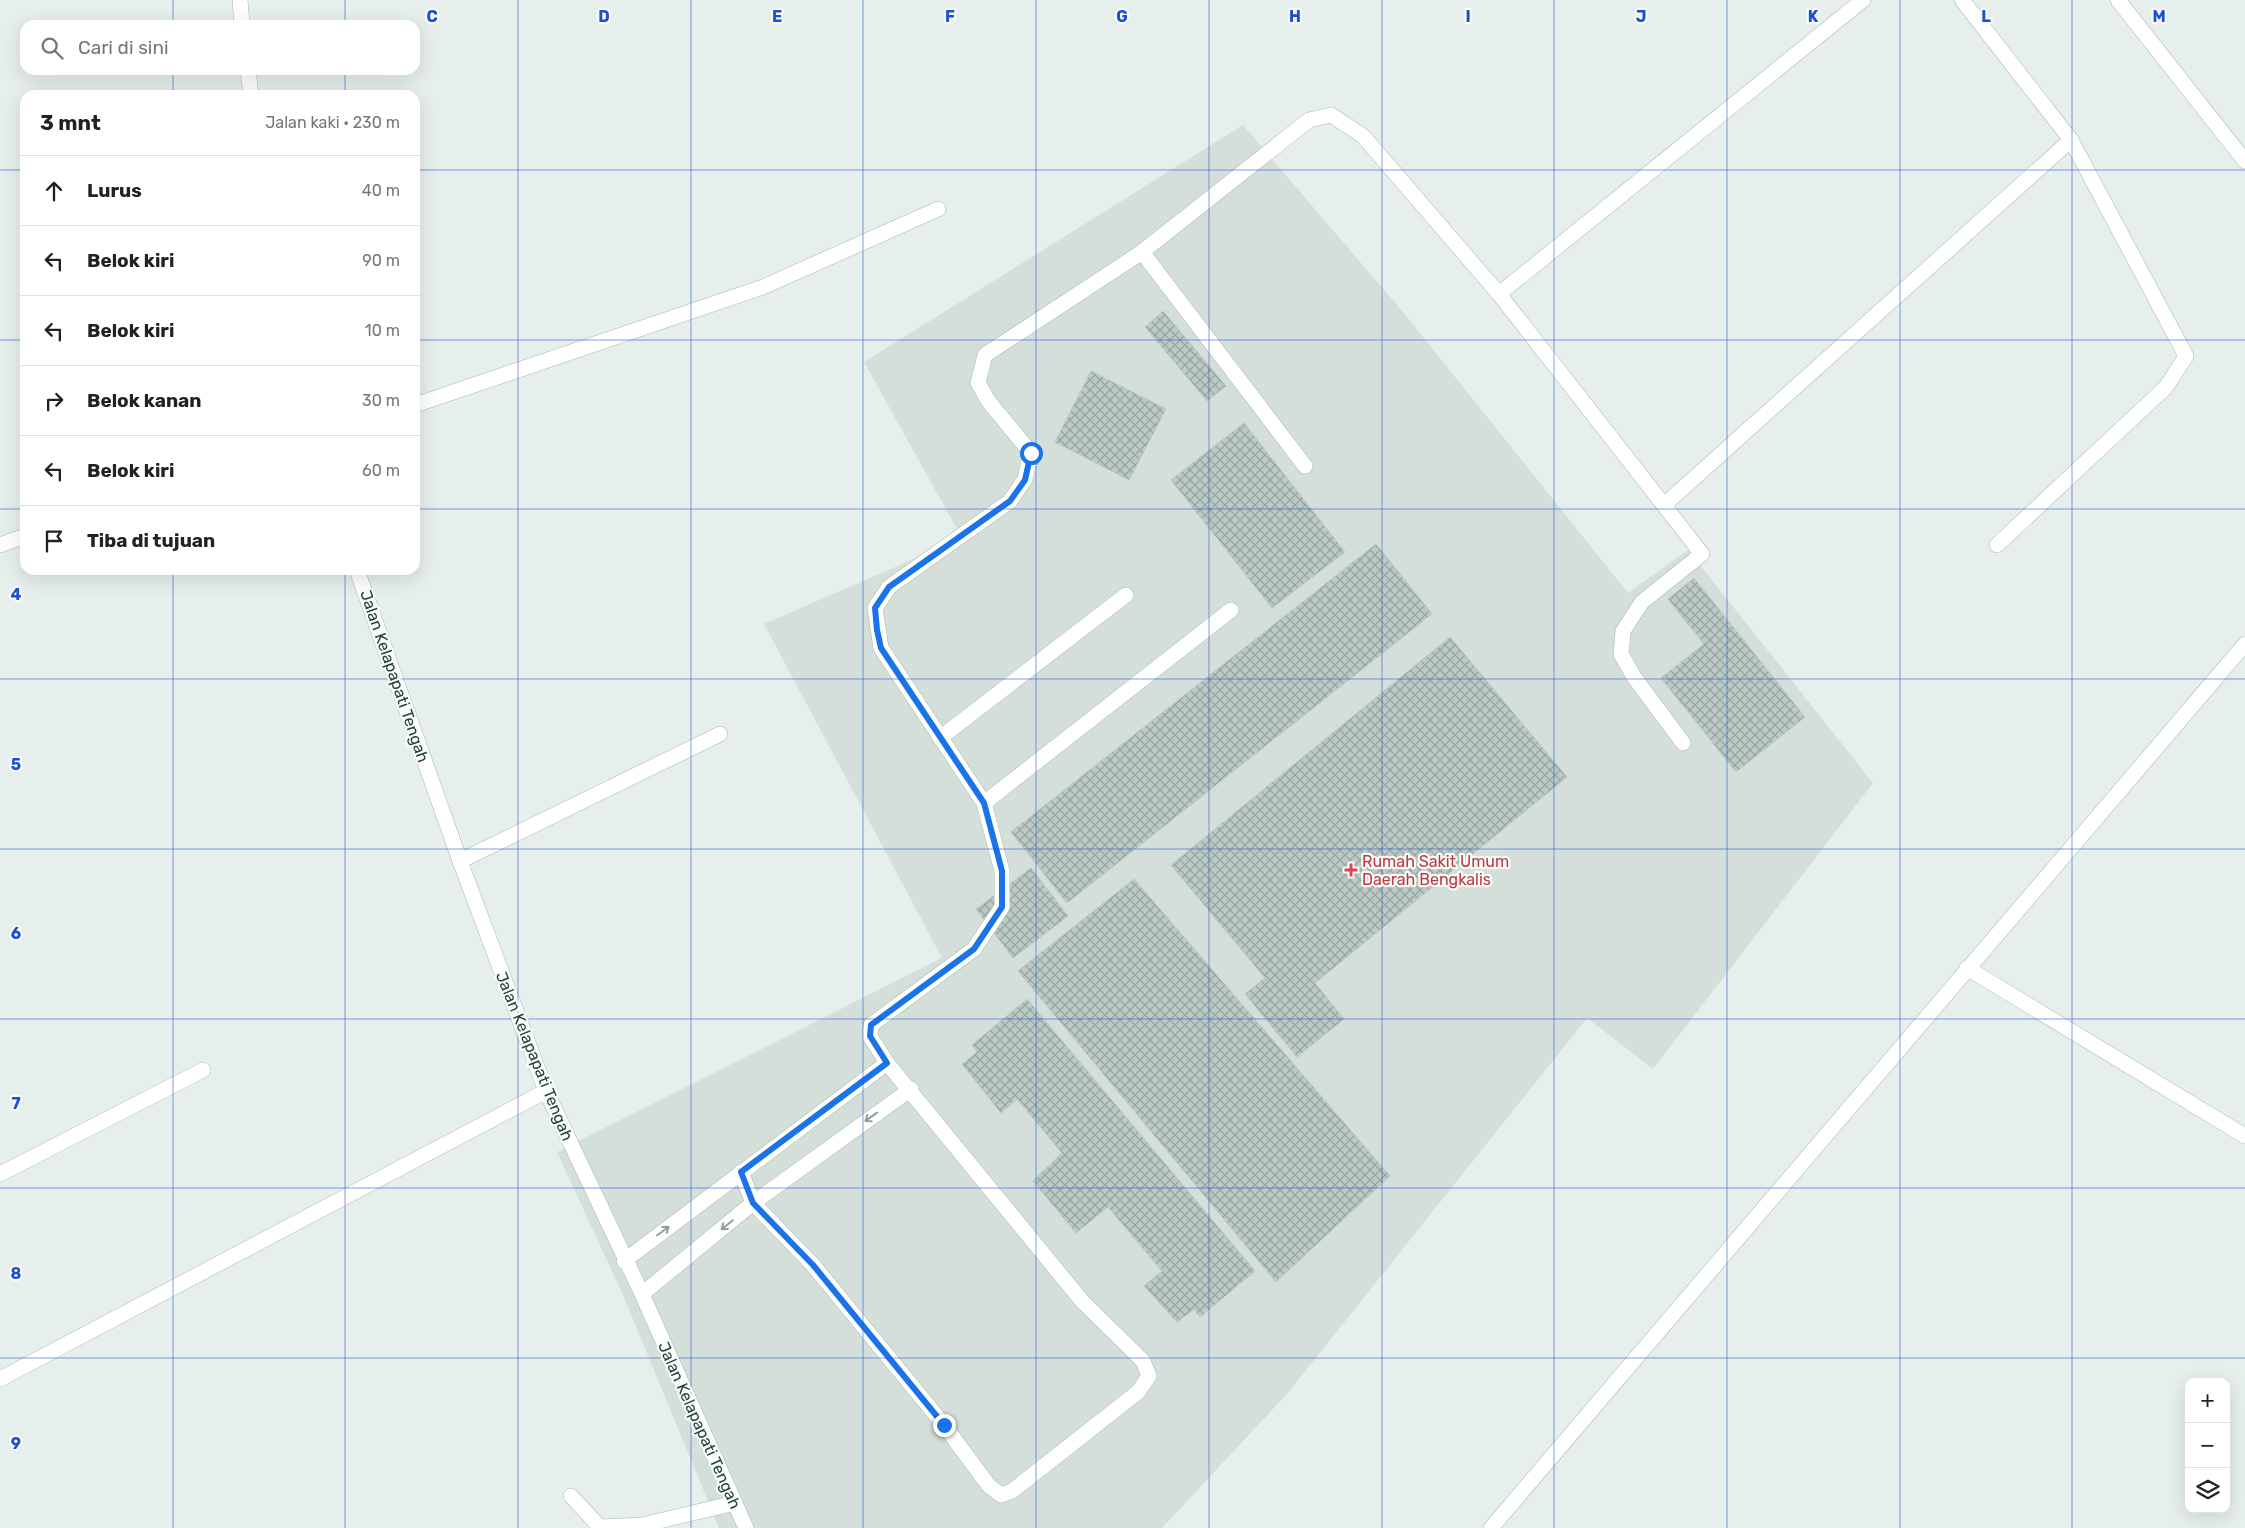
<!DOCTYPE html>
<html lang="id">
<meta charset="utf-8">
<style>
body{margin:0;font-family:Rubik,sans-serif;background:#f6f6f6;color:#222}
.controls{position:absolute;right:15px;bottom:15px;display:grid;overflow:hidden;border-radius:10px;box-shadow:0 5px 20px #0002}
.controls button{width:45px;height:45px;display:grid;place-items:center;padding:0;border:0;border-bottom:1px solid #e0e0e0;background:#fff;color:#222;font:25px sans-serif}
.stop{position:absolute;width:15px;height:15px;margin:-11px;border:4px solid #1a73e8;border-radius:50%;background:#fff}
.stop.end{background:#1a73e8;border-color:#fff;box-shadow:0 1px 5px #0008}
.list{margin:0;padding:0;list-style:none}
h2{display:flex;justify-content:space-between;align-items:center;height:65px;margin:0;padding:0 20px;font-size:21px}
h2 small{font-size:16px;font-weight:400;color:#767676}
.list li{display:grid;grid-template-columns:32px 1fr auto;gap:15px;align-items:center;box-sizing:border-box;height:70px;padding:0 20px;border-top:1px solid #e0e0e0}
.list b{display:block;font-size:19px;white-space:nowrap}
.list em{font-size:16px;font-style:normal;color:#767676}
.icon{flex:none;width:28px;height:28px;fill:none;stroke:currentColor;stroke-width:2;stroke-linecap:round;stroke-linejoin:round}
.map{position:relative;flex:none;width:2245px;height:1528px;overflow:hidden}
.search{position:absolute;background:#fff;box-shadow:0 5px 20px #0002;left:20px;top:20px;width:400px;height:55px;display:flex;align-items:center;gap:12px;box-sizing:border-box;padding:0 18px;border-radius:15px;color:#767676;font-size:19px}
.panel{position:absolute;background:#fff;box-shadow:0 5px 20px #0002;left:20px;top:90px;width:400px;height:485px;border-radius:15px}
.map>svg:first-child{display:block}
.built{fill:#d4dfda}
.building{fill:url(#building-cross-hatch);stroke:#b8c9c2}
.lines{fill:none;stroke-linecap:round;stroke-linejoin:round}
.minor-casing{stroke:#a8b8b2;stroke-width:16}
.minor{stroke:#fff;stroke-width:15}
.oneway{stroke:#92a09c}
.route{stroke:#1a73e8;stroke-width:6}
.grid{fill:none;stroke:#1d4ed8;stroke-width:1;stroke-opacity:0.55}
.health-dot{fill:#e0444e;stroke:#f7fbf9;stroke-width:2}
.labels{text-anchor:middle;stroke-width:4.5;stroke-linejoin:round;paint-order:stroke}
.street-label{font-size:16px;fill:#24423a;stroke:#f7fbf9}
.health-label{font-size:16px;fill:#be3a42;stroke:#f7fbf9;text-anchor:start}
.grid-label{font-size:16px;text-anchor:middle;font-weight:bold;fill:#1d4ed8;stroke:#f7fbf9;stroke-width:4.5;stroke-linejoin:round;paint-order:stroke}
</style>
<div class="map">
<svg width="2245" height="1528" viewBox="0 0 2245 1528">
<defs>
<pattern id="building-cross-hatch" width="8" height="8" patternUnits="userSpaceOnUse" patternTransform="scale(1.25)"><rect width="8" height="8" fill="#bbcac4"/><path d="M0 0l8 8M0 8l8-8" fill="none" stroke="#98a6a0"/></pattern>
</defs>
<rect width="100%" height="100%" fill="#e6efeb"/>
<path class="built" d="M1243,125L1403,312L1628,593L1688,550L1873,783L1653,1069L1587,1018L1287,1394L1162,1528H719L623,1295L557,1152L942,958L764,624L962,538L864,362Z"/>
<g class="building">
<path d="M1163,311L1226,386L1207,401L1145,327Z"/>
<path d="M1091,371L1166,409L1129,480L1055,442Z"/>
<path d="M1244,423L1345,552L1272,608L1171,480Z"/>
<path d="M1376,544L1432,614L1067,903L1011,832Z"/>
<path d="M1694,578L1805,717L1736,772L1661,678L1704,644L1668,599Z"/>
<path d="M1450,637L1567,777L1315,983L1344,1019L1297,1057L1245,994L1265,978L1171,865Z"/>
<path d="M1031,868L1068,916L1013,958L976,909Z"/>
<path d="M1134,879L1390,1176L1276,1282L1018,971Z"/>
<path d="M1027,999L1255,1271L1200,1317L1194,1309L1177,1322L1144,1286L1162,1271L1108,1207L1076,1233L1033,1181L1062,1153L1017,1099L1001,1113L962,1064L977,1052L972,1045Z"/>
</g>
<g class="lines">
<defs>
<g id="minor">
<path d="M240,0L242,25"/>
<path d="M1962,0L2071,140L2186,356L2166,387L1997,545"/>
<path d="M2118,0L2245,161"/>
<path d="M248,70L251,95"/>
<path d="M1142,252L1305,466"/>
<path d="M1499,294L1863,0"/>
<path d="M415,405L763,287L938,209"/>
<path d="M1664,505L2071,140"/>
<path d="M0,545L25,536"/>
<path d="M357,570L460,861L546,1091L642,1294L746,1528"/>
<path d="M940,738L1126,595"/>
<path d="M984,803L1231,610"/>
<path d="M460,861L720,734"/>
<path d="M1967,968L2245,1136"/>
<path d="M741,1172L753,1203L813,1265L944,1425L989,1486L1001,1495L1012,1491L1138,1392L1149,1376L1143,1361L1082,1301L887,1063L870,1036L871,1025L974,949L1002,907V871L984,803L881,648L875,608L889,587L1010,501L1025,479L1031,453L989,402L978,383L985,355L1142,252L1309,120L1331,115L1363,136L1499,294L1702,554L1642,602L1623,631L1621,654L1634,677L1683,743"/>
<path d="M0,1174L203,1070"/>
<path d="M624,1261L887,1063"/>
<path d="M642,1294L753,1203L911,1089"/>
<path d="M0,1379L546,1091"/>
<path d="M571,1496L600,1527L642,1525L735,1503"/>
<path d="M1491,1528L2245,644"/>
</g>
</defs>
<use href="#minor" class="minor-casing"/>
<use href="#minor" class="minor"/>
</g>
<defs><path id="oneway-shaft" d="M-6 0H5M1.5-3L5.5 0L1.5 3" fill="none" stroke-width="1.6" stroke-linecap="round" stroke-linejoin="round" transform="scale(1.25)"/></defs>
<g class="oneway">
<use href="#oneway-shaft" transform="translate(871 1117) rotate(144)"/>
<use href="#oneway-shaft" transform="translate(727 1225) rotate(141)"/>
<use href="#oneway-shaft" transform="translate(663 1231) rotate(-37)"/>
</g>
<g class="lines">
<path class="route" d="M944,1425L813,1265L753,1203L741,1172L887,1063L870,1036L871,1025L974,949L1002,907V871L984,803L881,648L877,630L875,608L889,587L1010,501L1025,480L1031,453"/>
</g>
<path class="grid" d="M173,0V25M345,0V25M518,0V1528M691,0V1528M863,0V1528M1036,0V1528M1209,0V1528M1382,0V1528M1554,0V1528M1727,0V1528M1900,0V1528M2072,0V1528M173,70V95M345,70V95M0,170H25M415,170H2245M0,340H25M415,340H2245M0,509H25M415,509H2245M173,570V1528M345,570V1528M0,679H2245M0,849H2245M0,1019H2245M0,1188H2245M0,1358H2245"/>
<path class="health-dot" d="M1348.5 862.5h5v5h5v5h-5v5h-5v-5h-5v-5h5z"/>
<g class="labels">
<g class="street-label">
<text transform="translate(395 676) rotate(71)" y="6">Jalan Kelapapati Tengah</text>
<text transform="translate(535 1056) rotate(68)" y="6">Jalan Kelapapati Tengah</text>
<text transform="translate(700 1425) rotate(66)" y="6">Jalan Kelapapati Tengah</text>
</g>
<g class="health-label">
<text x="1362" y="867">Rumah Sakit Umum<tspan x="1362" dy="18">Daerah Bengkalis</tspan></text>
</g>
</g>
<g class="grid-label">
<text x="432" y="22">C</text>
<text x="604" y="22">D</text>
<text x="777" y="22">E</text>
<text x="950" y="22">F</text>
<text x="1122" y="22">G</text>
<text x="1295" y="22">H</text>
<text x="1468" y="22">I</text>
<text x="1641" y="22">J</text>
<text x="1813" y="22">K</text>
<text x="1986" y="22">L</text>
<text x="2159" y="22">M</text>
<text x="16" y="600">4</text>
<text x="16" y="770">5</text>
<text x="16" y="939">6</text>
<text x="16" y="1109">7</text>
<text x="16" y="1279">8</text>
<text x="16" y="1449">9</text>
</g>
</svg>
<div class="controls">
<button>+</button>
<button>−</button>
<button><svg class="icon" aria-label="layers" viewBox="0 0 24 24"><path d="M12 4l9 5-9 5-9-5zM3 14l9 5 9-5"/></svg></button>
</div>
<div class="stop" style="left:1031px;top:453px"></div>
<div class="stop end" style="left:944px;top:1425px"></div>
<div class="search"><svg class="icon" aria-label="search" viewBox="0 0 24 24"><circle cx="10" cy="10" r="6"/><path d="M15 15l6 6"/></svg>Cari di sini</div>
<section class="panel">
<h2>3 mnt<small>Jalan kaki · 230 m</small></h2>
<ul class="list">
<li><svg class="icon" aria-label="ahead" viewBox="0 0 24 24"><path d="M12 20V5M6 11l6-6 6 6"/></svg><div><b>Lurus</b></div><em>40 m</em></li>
<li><svg class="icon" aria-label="left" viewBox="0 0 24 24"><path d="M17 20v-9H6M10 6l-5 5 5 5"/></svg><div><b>Belok kiri</b></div><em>90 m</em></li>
<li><svg class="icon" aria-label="left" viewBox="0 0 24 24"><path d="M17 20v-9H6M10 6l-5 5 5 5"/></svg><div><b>Belok kiri</b></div><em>10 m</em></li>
<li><svg class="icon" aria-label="right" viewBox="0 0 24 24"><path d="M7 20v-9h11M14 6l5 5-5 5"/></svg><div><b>Belok kanan</b></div><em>30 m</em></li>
<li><svg class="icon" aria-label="left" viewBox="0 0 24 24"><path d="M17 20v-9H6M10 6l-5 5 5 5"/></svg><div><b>Belok kiri</b></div><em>60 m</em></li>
<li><svg class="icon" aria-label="arrive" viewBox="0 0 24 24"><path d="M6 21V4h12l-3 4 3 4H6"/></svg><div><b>Tiba di tujuan</b></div></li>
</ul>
</section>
</div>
